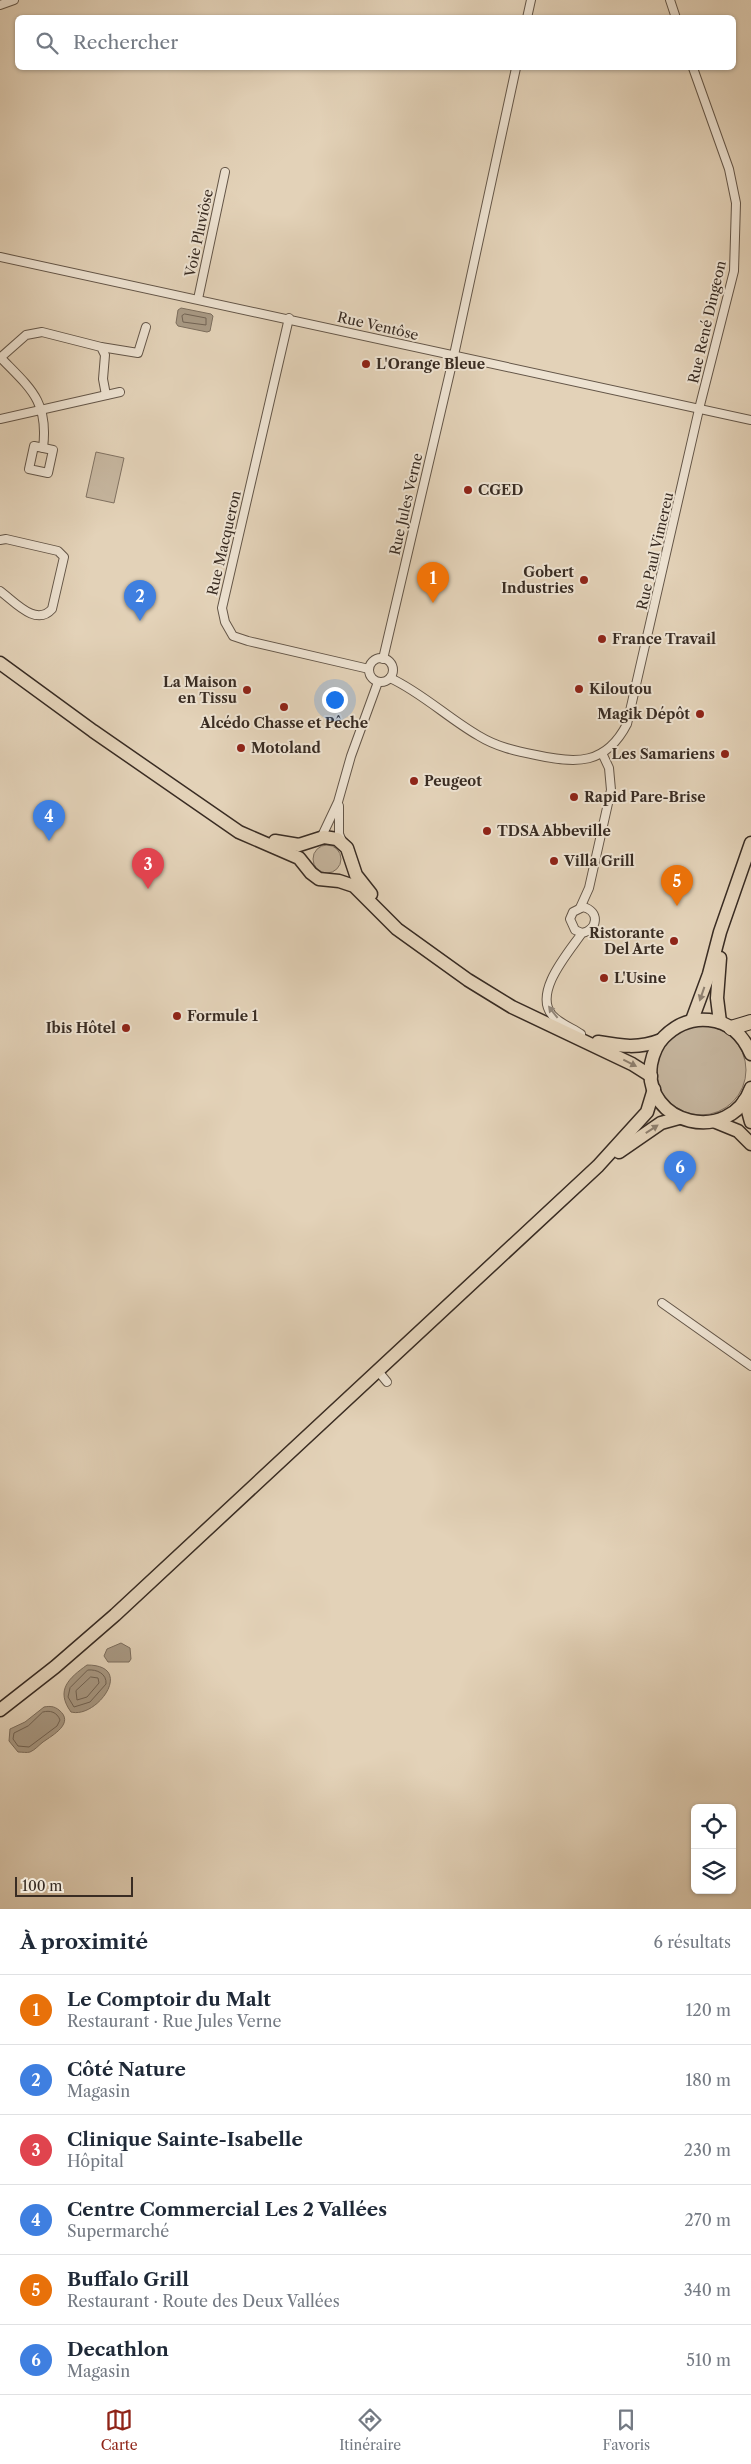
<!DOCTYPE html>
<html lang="fr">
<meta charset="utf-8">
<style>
body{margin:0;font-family:"Libre Caslon Text",serif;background:#f6f6f7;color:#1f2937}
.controls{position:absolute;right:15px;bottom:15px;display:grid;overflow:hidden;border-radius:8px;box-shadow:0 1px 4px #0004}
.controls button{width:45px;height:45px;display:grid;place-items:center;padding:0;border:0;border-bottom:1px solid #e0e1e3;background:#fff;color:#1f2937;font:25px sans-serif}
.scale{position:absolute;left:15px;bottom:12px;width:118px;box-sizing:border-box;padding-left:5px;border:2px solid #392c23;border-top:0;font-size:14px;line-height:18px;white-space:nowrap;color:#392c23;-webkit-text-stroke:4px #ede2d1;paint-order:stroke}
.you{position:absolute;left:334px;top:699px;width:18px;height:18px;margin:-12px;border:4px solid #fff;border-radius:50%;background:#1a73e8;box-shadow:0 0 0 8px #1a73e833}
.badge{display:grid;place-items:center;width:32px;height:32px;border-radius:50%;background:#8f2418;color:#fff;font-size:16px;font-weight:700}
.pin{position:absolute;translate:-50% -41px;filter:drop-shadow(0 1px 2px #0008)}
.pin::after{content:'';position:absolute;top:26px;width:18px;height:15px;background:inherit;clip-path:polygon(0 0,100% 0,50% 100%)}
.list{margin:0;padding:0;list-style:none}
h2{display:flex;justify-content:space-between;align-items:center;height:65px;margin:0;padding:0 20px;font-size:21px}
h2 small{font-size:16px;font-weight:400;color:#747a83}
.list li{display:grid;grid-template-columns:32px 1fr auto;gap:15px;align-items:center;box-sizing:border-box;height:70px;padding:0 20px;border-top:1px solid #e0e1e3}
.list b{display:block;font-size:19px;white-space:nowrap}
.list p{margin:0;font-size:16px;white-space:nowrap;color:#747a83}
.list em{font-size:16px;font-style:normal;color:#747a83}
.icon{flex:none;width:28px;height:28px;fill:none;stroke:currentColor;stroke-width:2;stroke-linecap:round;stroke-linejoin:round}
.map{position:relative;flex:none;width:751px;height:1909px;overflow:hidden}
.search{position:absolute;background:#fff;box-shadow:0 1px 4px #0004;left:15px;right:15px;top:15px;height:55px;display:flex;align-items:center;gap:12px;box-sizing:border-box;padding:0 18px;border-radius:8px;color:#747a83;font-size:19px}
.sheet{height:485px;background:#fff}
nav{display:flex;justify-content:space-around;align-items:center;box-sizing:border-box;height:70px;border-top:1px solid #e0e1e3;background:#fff;font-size:14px;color:#747a83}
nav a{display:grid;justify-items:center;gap:2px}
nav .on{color:#8f2418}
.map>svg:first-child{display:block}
.green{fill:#c6b69f;stroke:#807161}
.water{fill:#a99a85;stroke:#7c6e5e}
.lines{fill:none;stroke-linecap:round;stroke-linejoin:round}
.shore{stroke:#716354;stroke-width:1}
.street-casing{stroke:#645648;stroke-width:10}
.primary-casing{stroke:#392c23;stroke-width:15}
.highway-casing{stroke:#392c23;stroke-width:16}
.street{stroke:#ede2d1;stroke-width:8}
.primary{stroke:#e3d2b8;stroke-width:12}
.highway{stroke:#e3d2b8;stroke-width:14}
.oneway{fill:#8e7f6e}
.oneway2{fill:#93877a}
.poi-dot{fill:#8f2418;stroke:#ede2d1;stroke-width:2}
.labels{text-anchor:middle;stroke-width:4;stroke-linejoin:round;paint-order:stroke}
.street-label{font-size:14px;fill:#392c23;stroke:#ede2d1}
.poi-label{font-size:14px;font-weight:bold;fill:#392c23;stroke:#ede2d1;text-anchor:start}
</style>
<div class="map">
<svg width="751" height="1909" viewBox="0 0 751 1909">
<rect width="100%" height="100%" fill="#e3d2b8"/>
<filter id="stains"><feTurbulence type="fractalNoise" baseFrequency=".004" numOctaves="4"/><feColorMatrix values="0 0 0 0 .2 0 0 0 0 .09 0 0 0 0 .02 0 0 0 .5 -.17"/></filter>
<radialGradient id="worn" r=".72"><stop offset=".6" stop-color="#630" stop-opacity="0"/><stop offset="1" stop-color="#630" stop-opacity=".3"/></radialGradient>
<g class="green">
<path d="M96,452L124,458L114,503L86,497Z"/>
<circle cx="327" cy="859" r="14"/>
<circle cx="701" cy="1070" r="45"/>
</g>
<g class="water">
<path d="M181,308L211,314L213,316L210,331L207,332L178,326L176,323L178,310Z"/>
<path d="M121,1643L130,1648L131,1659L129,1662H108L104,1656L107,1649Z"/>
<path d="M87,1665C136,1665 97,1719 71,1712C55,1690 69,1678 87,1665Z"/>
<path d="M44,1707C50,1706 54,1706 59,1710C75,1723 53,1735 43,1742C39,1745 35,1750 30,1752C27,1753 22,1752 18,1752L9,1741L10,1729L25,1722Z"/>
</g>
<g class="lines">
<g class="shore">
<path d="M185,314L206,318V325L183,322L182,316Z"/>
<path d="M88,1670C97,1669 107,1674 106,1684L90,1702L74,1707L68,1697L70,1688Z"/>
<path d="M91,1677L98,1678L99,1683L87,1697L77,1700L76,1691Z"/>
<path d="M43,1712C50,1710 57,1712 60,1720L57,1726L29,1747L18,1746L13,1739L14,1733L28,1726Z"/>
</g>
<defs>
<g id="street">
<path d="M670,0L676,18"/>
<path d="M0,5L14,0"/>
<path d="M527,18L531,0"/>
<path d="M0,257L751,420"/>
<path d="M198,299L225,172"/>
<path d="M289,318L222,608L225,622L233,636L248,641L369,669"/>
<path d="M101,347L138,353L146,327"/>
<path d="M0,357C30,388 49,401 43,448"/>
<path d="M0,358L26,335L42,332L101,347L105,355L103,379L106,395"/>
<path d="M0,419L120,392"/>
<path d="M34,446L53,450L48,473L29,469Z"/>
<path d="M0,540L6,539L58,551L64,557L52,609C36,627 15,602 0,591"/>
<circle cx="381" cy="670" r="12"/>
<path d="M383,659L454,355L516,68"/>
<path d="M390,678C421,692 449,719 479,736C497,747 516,751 536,755C576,764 606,765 627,724L700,405L734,271L736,203L729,169L693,68"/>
<path d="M339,806V834L342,841"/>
<path d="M321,838L338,802L351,756L378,682"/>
<path d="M580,908L589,888L611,790L609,768L602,753"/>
<path d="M581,1034C572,1028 559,1023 552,1015C533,992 569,952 582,933C598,930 600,911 583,907L573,912L570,919L575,930L582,933"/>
<path d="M662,1303L751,1366"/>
<path d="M378,1371L387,1382"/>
</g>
<g id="primary">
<path d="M0,663L93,731L239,832L299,858L311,873L319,879L339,881L354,886L397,929L468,980L512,1007L632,1064L651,1076"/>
<path d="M275,841L299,845L324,837L337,839L347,848L356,875L371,894"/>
<path d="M692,1020L709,974L720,932L751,843"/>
<path d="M720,1022L717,998L720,958"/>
<path d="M598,1042C621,1046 639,1049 661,1040"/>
<path d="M751,1054C743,1035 729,1022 709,1020C691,1018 676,1025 664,1037C657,1044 653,1054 651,1064C642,1125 730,1146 751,1088"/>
<path d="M745,1100L751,1122"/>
<path d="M716,1122L738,1131L751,1144"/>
<path d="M619,1152L661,1123L679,1118"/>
<path d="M0,1710L55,1667L115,1615L598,1166L647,1112L654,1089"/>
</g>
<path id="highway" d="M731,1028L751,1022"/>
</defs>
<use href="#street" class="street-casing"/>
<use href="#primary" class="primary-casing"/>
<use href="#highway" class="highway-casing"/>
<use href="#street" class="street"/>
<use href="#primary" class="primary"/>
<use href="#highway" class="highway"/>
</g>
<defs><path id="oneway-solid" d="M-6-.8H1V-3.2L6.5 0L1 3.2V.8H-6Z" transform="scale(1.25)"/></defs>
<g class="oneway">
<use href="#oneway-solid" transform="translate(702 994) rotate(109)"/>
<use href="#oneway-solid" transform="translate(630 1063) rotate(27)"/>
<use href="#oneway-solid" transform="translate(652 1129) rotate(-33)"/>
</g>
<use class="oneway2" href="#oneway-solid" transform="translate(553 1012) rotate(-128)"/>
<g class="poi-dot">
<circle cx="366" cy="364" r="5"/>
<circle cx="468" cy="490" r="5"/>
<circle cx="584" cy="580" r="5"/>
<circle cx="602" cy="639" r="5"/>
<circle cx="579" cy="689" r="5"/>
<circle cx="247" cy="690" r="5"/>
<circle cx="284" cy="707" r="5"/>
<circle cx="700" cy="714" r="5"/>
<circle cx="241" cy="748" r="5"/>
<circle cx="725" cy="754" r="5"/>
<circle cx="414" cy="781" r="5"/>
<circle cx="574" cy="797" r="5"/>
<circle cx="487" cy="831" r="5"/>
<circle cx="554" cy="861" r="5"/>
<circle cx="674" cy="941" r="5"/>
<circle cx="604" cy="978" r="5"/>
<circle cx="177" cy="1016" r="5"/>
<circle cx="126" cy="1028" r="5"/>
</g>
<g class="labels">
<g class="street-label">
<text transform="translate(199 233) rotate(-78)" y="5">Voie Pluviôse</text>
<text transform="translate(707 322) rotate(-77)" y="5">Rue René Dingeon</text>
<text transform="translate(378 326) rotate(13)" y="5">Rue Ventôse</text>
<text transform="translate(406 504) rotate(-77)" y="5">Rue Jules Verne</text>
<text transform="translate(224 543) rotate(-77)" y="5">Rue Macqueron</text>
<text transform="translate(655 551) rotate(-77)" y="5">Rue Paul Vimereu</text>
</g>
<g class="poi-label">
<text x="376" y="369">L'Orange Bleue</text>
<text x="478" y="495">CGED</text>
<text x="574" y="577" text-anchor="end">Gobert<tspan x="574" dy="16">Industries</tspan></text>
<text x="612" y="644">France Travail</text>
<text x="237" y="687" text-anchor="end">La Maison<tspan x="237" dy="16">en Tissu</tspan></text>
<text x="589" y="694">Kiloutou</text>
<text x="690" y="719" text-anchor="end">Magik Dépôt</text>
<text x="284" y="728" text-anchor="middle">Alcédo Chasse et Pêche</text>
<text x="251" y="753">Motoland</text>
<text x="715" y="759" text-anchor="end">Les Samariens</text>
<text x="424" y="786">Peugeot</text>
<text x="584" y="802">Rapid Pare-Brise</text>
<text x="497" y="836">TDSA Abbeville</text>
<text x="564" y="866">Villa Grill</text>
<text x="664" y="938" text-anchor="end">Ristorante<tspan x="664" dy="16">Del Arte</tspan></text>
<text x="614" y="983">L'Usine</text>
<text x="187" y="1021">Formule 1</text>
<text x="116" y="1033" text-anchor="end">Ibis Hôtel</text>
</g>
</g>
<rect width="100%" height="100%" filter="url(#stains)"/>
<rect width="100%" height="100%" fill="url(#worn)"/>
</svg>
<div class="controls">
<button><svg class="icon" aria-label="locate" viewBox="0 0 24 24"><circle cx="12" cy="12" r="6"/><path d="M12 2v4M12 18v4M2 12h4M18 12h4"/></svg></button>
<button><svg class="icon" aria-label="layers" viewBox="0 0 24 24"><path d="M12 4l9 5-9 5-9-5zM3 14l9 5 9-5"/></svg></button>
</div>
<div class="scale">100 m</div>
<div class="you"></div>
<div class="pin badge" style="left:433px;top:603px;background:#e8710a">1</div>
<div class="pin badge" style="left:140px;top:621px;background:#3f7fe0">2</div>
<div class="pin badge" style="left:148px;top:889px;background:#e0444e">3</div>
<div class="pin badge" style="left:49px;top:841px;background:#3f7fe0">4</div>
<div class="pin badge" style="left:677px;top:906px;background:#e8710a">5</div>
<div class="pin badge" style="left:680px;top:1192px;background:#3f7fe0">6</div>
<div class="search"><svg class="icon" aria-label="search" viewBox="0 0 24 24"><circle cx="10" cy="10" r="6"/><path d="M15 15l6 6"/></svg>Rechercher</div>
</div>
<section class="sheet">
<h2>À proximité<small>6 résultats</small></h2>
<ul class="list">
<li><span class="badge" style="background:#e8710a">1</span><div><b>Le Comptoir du Malt</b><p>Restaurant · Rue Jules Verne</p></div><em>120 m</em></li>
<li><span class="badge" style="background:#3f7fe0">2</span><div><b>Côté Nature</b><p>Magasin</p></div><em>180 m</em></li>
<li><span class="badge" style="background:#e0444e">3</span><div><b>Clinique Sainte-Isabelle</b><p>Hôpital</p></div><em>230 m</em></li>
<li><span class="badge" style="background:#3f7fe0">4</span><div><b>Centre Commercial Les 2 Vallées</b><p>Supermarché</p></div><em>270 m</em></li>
<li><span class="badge" style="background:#e8710a">5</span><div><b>Buffalo Grill</b><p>Restaurant · Route des Deux Vallées</p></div><em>340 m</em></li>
<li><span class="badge" style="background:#3f7fe0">6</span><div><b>Decathlon</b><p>Magasin</p></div><em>510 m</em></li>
</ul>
</section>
<nav>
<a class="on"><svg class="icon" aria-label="map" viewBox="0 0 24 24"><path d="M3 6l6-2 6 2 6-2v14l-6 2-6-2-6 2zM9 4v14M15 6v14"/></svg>Carte</a>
<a><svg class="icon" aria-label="directions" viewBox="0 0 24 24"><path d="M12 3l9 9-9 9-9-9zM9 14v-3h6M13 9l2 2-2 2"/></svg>Itinéraire</a>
<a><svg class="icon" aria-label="saved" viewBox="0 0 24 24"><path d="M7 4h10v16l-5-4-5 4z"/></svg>Favoris</a>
</nav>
